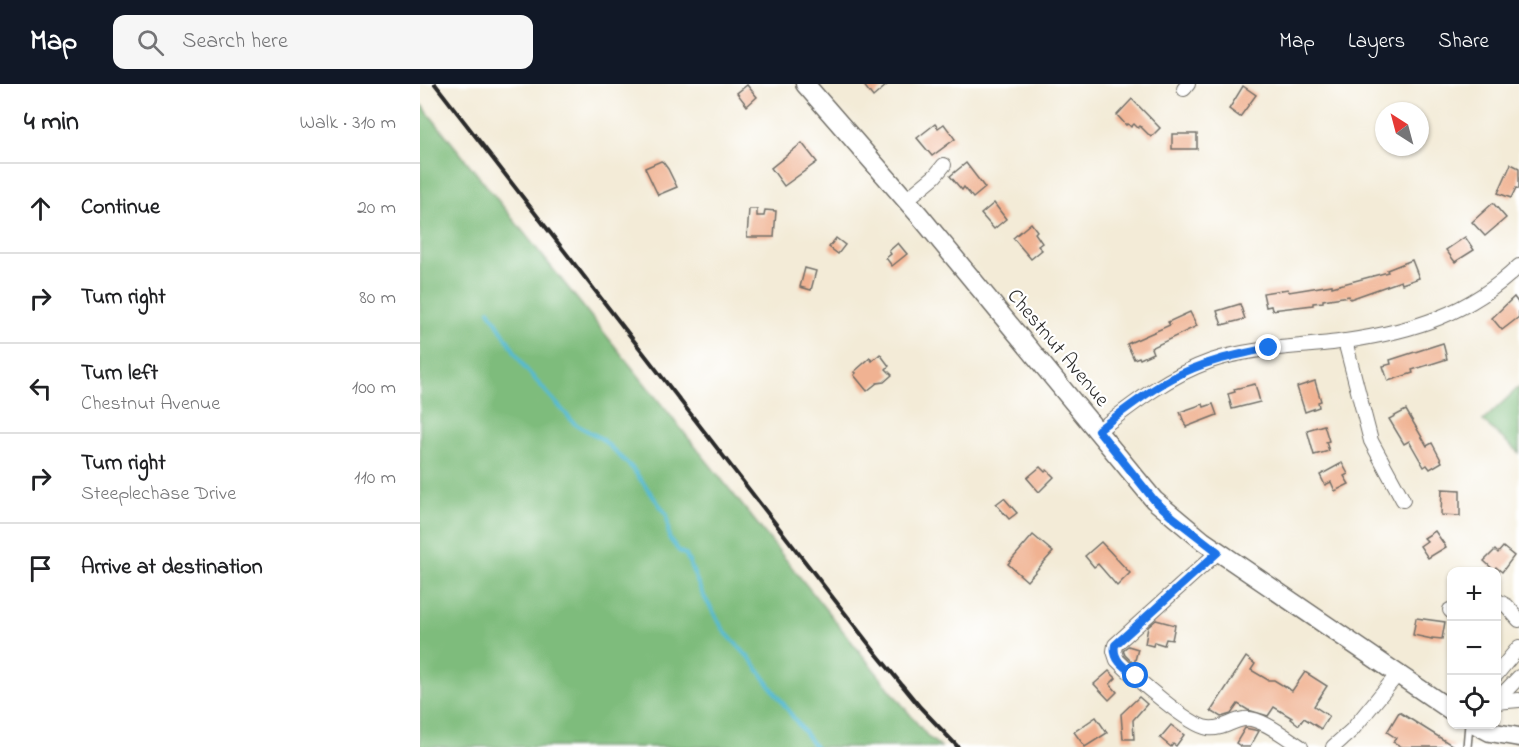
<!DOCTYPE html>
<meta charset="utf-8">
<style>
body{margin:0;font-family:"Indie Flower",sans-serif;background:#f6f6f6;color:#202124}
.controls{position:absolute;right:18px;bottom:18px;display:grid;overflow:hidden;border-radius:12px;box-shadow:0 2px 4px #0004}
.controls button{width:54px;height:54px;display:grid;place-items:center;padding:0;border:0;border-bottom:2px solid #e0e0e0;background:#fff;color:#202124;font:30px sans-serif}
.compass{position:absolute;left:955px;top:18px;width:54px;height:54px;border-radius:50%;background:#fff;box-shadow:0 2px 4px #0004;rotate:324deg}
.stop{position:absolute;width:18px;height:18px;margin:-14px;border:4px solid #1a73e8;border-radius:50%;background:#fff}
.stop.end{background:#1a73e8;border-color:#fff;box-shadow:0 2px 6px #0008}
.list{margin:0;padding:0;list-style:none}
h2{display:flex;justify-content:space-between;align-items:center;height:78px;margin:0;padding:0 24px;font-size:26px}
h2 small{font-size:20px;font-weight:400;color:#757577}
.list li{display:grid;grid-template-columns:39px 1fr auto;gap:18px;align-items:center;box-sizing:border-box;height:90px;padding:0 24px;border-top:2px solid #e0e0e0}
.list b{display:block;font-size:22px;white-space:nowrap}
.list p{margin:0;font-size:20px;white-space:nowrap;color:#757577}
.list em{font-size:20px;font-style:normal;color:#757577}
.icon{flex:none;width:33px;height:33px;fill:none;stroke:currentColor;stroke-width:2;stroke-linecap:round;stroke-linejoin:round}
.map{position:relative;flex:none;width:1099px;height:663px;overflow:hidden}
header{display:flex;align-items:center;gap:36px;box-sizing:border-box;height:84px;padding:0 30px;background:#111827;color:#fff}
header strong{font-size:28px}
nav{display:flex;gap:33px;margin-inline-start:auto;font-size:21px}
.search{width:420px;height:54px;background:#f6f6f6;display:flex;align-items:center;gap:15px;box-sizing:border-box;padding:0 21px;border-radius:12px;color:#757577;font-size:22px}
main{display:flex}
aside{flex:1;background:#fff}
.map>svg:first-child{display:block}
.forest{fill:#7ebc7b;stroke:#547453;stroke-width:1.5}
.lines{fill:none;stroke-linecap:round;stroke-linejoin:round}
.stream{stroke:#54bad2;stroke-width:4}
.building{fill:#f0b292}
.lane-casing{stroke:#716e67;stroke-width:10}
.street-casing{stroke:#716e67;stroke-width:16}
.secondary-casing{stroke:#716e67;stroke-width:21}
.lane{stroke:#fff;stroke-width:7}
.street{stroke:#fff;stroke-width:14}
.secondary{stroke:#fff;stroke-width:18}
.rail{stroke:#2b2b2b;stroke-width:4}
.route{stroke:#1a73e8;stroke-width:8}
.labels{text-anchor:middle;stroke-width:4.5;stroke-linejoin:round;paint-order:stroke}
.street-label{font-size:21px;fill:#2b2b2b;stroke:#fff}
</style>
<header>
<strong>Map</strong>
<div class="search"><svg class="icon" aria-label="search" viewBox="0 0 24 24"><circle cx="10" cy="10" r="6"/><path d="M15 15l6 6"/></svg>Search here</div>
<nav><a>Map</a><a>Layers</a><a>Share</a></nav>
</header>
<main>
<aside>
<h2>4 min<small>Walk · 310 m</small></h2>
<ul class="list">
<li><svg class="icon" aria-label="ahead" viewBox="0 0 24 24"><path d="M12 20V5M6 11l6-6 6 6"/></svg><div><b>Continue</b></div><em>20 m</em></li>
<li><svg class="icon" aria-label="right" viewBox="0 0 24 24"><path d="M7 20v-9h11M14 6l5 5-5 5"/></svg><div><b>Turn right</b></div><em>80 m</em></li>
<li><svg class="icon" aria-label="left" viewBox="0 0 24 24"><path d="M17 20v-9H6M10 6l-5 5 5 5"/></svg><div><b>Turn left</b><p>Chestnut Avenue</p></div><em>100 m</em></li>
<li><svg class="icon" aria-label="right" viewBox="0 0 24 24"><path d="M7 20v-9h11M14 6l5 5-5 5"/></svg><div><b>Turn right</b><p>Steeplechase Drive</p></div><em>110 m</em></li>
<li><svg class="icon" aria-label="arrive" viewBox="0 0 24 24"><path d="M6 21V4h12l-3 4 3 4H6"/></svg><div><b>Arrive at destination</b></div></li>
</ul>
</aside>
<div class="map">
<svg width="1099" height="663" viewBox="0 0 1099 663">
<rect width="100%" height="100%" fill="#fff"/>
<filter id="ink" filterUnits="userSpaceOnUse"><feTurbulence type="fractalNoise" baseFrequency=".0167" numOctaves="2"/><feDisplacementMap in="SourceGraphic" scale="12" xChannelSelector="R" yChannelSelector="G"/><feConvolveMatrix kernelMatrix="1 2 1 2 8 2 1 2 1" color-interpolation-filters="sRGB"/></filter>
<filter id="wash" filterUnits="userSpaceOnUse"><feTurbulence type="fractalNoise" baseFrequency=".008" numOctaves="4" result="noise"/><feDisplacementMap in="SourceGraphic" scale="24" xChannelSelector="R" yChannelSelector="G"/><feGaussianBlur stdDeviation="1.35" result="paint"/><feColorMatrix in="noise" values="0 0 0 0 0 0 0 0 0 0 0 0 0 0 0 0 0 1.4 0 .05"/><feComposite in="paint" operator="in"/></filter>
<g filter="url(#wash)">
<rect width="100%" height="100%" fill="#f3ebd7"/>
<g class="forest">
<path d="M0,19L508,653L521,663H0Z"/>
<path d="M1099,303V369L1063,337Z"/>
</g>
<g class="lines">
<path class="stream" d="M69,226L105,284L155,340L182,355L212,384L247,431L249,454L259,467L266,471L282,509L305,548L332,577L395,663"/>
</g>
<g id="blocks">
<g class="building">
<path d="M443,0H468L453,13Z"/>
<path d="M327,1L337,13L327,22L317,9Z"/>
<path d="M823,2L836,11L820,33L809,25Z"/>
<path d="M712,15L740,44L731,53L720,42L718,44L714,40L711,43L708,40L706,41L697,31Z"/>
<path d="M515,40L518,44L524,40L535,55L512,72L497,54Z"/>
<rect x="752" y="50" width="25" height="15"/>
<path d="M382,59L397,78L364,102L351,84Z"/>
<path d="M241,77L243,78L248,85L257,103L238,111L225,84Z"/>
<path d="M546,79L565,104L553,114L544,103L542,106L530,92Z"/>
<path d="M1091,80L1099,84V105L1096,104L1091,114L1078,109Z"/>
<path d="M574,119L586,135L574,145L561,130Z"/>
<path d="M1073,119L1086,134L1065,152L1052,138Z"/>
<path d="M329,125H337V132H344L345,126L356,127L354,153H327Z"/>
<path d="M611,139L617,147L615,149L622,159L618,162L622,166L611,175L593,154Z"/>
<path d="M1045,153L1054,166L1035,178L1026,166Z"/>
<path d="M416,154L425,161L418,170L409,163Z"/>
<path d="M478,159L487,170L472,182L466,174L471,170L469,167Z"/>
<path d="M992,176L999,194L982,200L981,197L930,215L929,212L903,216V218L893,219V221L852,226L851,222L846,223L843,209L868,205L869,208L912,201V203L968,188L967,186Z"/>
<path d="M385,184L396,187L391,206L380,203Z"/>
<path d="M1094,213L1099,220V233L1082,246L1072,234Z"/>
<path d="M820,220L825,235L802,241L797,227Z"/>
<path d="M770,228L777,242L731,264L733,269L720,275L719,273L714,275L707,260L750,241L748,238Z"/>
<path d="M1023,259L1027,275L992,286L993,289L968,297L963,282L971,280L970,276Z"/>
<path d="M460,270L469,282L466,285L472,291L464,298L457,299L447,307L434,291L436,289L434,288L450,274L452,277Z"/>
<path d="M895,297L901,317L898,318L899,323L885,328L877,303Z"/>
<path d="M835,300L840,318L812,325L808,310L815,308L814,305Z"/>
<path d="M783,320L784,323L793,320L797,331L766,343L760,328Z"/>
<path d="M986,326L1007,362L1012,359L1022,378L1010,385L1007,381L1004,383L989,357L984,360L969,335Z"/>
<path d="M904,341L909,357L906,358L909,367L894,371L887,346Z"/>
<path d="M922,379L928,390L924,392L929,400L915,407L911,398L905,401L900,391Z"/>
<path d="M620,383L625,388L627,386L634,393L619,408L607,394Z"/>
<path d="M1022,405L1040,406V432L1021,431Z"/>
<path d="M584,414L597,429L589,435L576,420Z"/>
<path d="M1015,447L1026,463L1008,474L1000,462L1007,457L1004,454Z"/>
<path d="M613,451L633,468L607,497L588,480Z"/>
<path d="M681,458L710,489L697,502L678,480L674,483L665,472Z"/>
<path d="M1083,463L1094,472L1082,488L1076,483L1074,486L1064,477L1075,466L1078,469Z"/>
<path d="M996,534L1025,538L1022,555L1012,554V555L993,551Z"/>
<path d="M736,536L755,541L752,556L746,555L744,561L734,558L733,562L725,560L728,543Z"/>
<path d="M708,562L718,565L714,580L705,571L703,566Z"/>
<path d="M826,573L835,580L831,586L848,596H854L872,607L885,588L907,602L894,622L909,632L901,645L884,634L879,641L871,635L872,634L854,623L848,632L828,626L818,620L811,630L801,633L791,627Z"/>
<path d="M689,587L696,594L690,600L697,608L689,616L674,600Z"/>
<path d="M719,613L727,620L713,636L714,655H703L701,630Z"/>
<path d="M979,628L1006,645L1035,663H982L973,658L976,654L967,648Z"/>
<path d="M676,633L687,649L665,663L654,648Z"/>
<path d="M751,641L764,651L756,662L753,660L751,663L740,654Z"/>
<path d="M825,644L839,647L830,663H822L816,659Z"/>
</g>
</g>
</g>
<g filter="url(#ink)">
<use href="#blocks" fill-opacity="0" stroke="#716e67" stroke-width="1.5"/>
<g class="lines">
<defs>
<path id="lane" d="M1047,663L1049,640"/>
<g id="street">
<path d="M764,5L768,0"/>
<path d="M486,116L515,92L524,81"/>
<path d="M925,257L951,357L983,416"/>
<path d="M679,346C714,319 748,292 791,277C835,262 881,264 926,257C993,247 1049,230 1099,182"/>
<path d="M798,468L695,561L694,567L697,576C712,591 769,642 788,644C802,646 811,637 824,635C840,632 868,655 881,663"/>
<path d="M1076,516L1087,522L1099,536"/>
<path d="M1030,526L1032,528"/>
<path d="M1076,591L1099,563"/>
<path d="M1076,617L1099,593"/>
<path d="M1076,618L1099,616"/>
<path d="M913,663L932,646L977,591"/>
</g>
<g id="secondary">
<path d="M385,0L500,132L734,416L783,457L1032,627"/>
<path d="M1055,640L1070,648L1099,653"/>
</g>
</defs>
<use href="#lane" class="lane-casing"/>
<use href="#street" class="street-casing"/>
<use href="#secondary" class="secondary-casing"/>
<use href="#lane" class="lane"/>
<use href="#street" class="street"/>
<use href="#secondary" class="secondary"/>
<path class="rail" d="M15,0L455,568L500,623L538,663"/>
</g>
</g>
<g class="lines" filter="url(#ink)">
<path class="route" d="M716,592C705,584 692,576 695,561L798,468L754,434L734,416L678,346C702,328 725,309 751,295C781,278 815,271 849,264"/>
</g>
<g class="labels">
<g class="street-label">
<text transform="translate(639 263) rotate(50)" y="7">Chestnut Avenue</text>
</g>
</g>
</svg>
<div class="controls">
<button>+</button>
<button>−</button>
<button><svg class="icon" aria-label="locate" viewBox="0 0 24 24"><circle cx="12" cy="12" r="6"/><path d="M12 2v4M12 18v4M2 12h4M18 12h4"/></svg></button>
</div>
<svg class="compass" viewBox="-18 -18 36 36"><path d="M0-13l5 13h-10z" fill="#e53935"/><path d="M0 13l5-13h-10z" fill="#757577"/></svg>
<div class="stop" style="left:716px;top:592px"></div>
<div class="stop end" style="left:849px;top:264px"></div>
</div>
</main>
